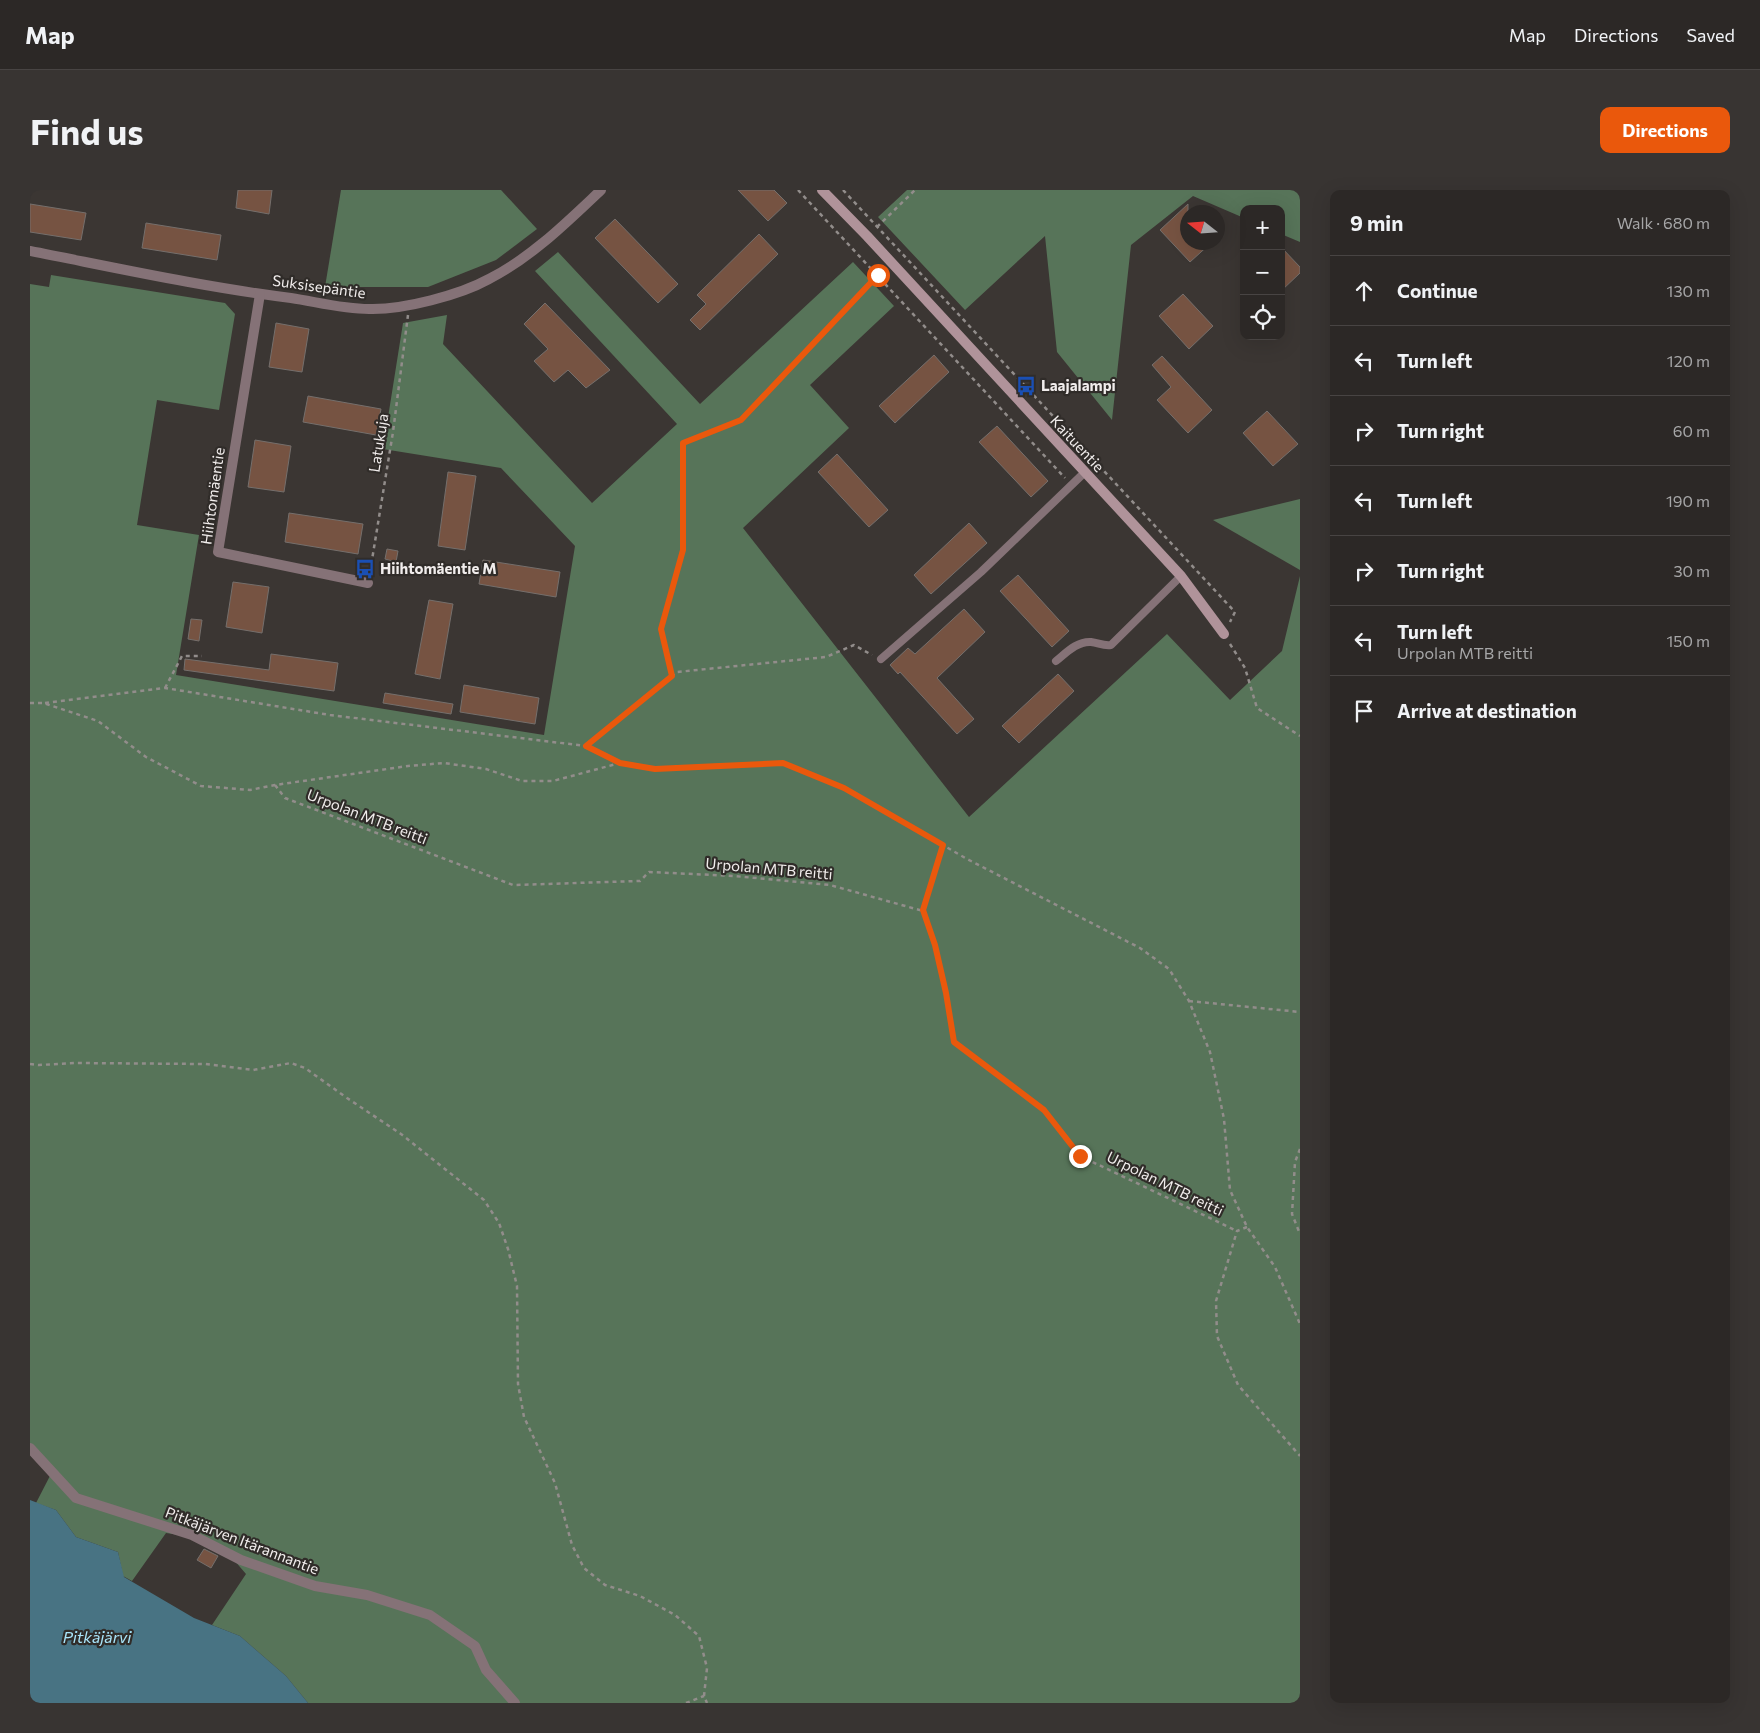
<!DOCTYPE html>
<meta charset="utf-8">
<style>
body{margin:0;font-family:Commissioner,sans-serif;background:#383432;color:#f1f3f6}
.controls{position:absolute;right:15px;top:15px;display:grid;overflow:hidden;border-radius:10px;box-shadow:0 5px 20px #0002}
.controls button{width:45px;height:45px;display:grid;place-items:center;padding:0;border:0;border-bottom:1px solid #484443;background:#2c2826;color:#f1f3f6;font:25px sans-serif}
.compass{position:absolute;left:1150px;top:15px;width:45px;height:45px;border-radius:50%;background:#2c2826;box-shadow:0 5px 20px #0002;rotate:287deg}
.stop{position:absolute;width:15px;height:15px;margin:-11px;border:4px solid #ea580c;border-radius:50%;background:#fff}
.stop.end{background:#ea580c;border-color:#fff;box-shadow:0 1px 5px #0008}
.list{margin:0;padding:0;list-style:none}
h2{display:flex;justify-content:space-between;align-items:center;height:65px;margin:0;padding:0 20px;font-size:21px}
h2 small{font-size:16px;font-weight:400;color:#a6a6a7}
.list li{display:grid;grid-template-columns:32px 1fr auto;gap:15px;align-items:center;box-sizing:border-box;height:70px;padding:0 20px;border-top:1px solid #484443}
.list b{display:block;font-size:19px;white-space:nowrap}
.list p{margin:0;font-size:16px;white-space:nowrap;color:#a6a6a7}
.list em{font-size:16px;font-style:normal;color:#a6a6a7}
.icon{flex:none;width:28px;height:28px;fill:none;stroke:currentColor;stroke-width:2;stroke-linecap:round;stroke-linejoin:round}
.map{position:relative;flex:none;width:1270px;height:1513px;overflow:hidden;border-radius:10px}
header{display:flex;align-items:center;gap:30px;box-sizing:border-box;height:70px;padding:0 25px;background:#2c2826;border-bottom:1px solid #484443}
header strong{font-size:24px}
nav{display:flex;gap:28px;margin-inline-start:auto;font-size:18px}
.intro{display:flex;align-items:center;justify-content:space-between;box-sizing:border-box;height:120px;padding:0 30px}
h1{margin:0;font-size:35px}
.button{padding:12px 22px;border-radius:10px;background:#ea580c;color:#fff;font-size:18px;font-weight:700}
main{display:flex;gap:30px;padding:0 30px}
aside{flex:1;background:#2c2826;border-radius:10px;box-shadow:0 5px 20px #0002}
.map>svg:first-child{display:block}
.forest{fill:#577459}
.water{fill:#487383}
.building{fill:#765342;stroke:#756f6c}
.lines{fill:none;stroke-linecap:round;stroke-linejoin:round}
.path{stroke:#928d8b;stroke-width:2.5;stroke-dasharray:4 4;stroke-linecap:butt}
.lane{stroke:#857277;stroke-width:8}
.street{stroke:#857277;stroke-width:10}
.secondary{stroke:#b0939a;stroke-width:10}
.route{stroke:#ea580c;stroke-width:6}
.labels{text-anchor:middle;stroke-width:4.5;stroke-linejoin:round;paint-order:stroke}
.street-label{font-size:15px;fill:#f1edec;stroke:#302c29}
.poi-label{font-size:15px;font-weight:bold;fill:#f1edec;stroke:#302c29;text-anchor:start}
.water-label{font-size:16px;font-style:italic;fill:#a9e5fa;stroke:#302c29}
</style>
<header>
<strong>Map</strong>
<nav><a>Map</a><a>Directions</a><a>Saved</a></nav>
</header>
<div class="intro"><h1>Find us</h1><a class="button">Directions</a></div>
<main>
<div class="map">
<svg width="1270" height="1513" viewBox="0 0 1270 1513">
<rect width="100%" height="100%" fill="#3b3633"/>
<g class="forest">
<path d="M311,0H471L507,39L466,70L398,97H295Z"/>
<path d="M877,0H1270V52L1251,44V19H1214V28L1163,6L1101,55L1082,230L1027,162L1015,46L935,120L848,27Z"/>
<path d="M528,62L670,214L823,72L864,116L780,195L819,238L713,338L939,627L1137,444L1200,510L1252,461L1270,386V1513H278L256,1486L210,1446L182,1435L216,1384L198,1363L169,1348L136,1343L102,1391L93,1386L88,1362L46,1347L26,1320L6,1313L22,1282L0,1258V94L19,97L21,85L195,113L205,124L189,220L127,210L107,335L169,345L146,485L514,545L545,356L471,278L353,259L373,133L417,125L413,154L562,313L647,234L505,81Z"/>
<path d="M1270,309V380L1183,330Z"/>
</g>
<path class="water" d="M0,1310L26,1320L46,1347L88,1362L94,1387L164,1428L210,1446L256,1486L278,1513H0Z"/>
<g class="building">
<path d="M208,0H242L239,24L206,18Z"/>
<path d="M708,0H744L757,13L738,31Z"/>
<path d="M0,14L56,23L51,50L0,42Z"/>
<path d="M1158,14V52H1182L1160,72L1130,40Z"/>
<path d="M585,29L648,94L628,113L565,48Z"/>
<path d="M116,33L191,45L187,70L112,58Z"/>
<path d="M729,44L748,64L670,140L660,130L676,114L667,105Z"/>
<path d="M1251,57L1270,77V83L1251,101Z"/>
<path d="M1153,104L1183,136L1159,159L1129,126Z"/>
<path d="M515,113L580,180L556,198L538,180L524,192L504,171L518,159L494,134Z"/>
<path d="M246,133L279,139L272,182L239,177Z"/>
<path d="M904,165L919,182L865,233L849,216Z"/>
<path d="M1132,166L1182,220L1158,243L1127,210L1141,197L1122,175Z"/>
<path d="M278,206L351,219L346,245L273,232Z"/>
<path d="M1237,221L1268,254L1243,276L1213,243Z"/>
<path d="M967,236L1018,291L1001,307L949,252Z"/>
<path d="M225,250L261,256L254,302L218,297Z"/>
<path d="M807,264L858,320L839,337L788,282Z"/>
<path d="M418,282L446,286L435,360L408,356Z"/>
<path d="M259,323L333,334L328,364L255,352Z"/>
<path d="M939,333L957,353L901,404L884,385Z"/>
<path d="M357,359L368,361L366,372L355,369Z"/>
<path d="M453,370L530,382L526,407L449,394Z"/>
<path d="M988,385L1039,441L1022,457L970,401Z"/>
<path d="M203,392L239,397L232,443L196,437Z"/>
<path d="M399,410L423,414L410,489L385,484Z"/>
<path d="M934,419L955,442L907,488L944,529L927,544L870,482L868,484L860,475L878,458L885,464Z"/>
<path d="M161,429L172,430L169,451L158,449Z"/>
<path d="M241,464L308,473L304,501L154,480L155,469L239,480Z"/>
<path d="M1028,484L1044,501L989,553L972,536Z"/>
<path d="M434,495L509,508L505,534L430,522Z"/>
<path d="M355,503L423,514L421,524L353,513Z"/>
<path d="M174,1359L188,1366L181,1378L167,1370Z"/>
</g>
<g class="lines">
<g class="path">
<path d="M768,0L1035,288"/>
<path d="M813,0L1205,422L1200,432"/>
<path d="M847,37L885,0"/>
<path d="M340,382L363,242L378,125"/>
<path d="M1200,454L1215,478L1227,518L1270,546"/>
<path d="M642,486L631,439L653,360V253L711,230L848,85"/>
<path d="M135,498L152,466H172"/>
<path d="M0,513H13L68,531L116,567L171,596L220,600L245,595L378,576L414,573L456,579L492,591H523L590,573L625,579L753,573L814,598L937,669L1110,758L1139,779L1159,811L1180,862L1194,929L1200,1000L1217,1037L1245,1077L1270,1134"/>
<path d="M15,513L135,498L300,525L556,556L647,482L796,467L824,455L842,465"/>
<path d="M556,556L590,573"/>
<path d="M245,595L255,608L483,695L610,691L619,682L704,686L800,695L893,721"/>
<path d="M893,721C908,764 917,807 924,852L1014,920L1050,966L1207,1041"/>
<path d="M893,721L913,655"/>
<path d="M1159,811L1270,822"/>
<path d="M0,874L9,875L46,873L175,874L223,880L261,873L275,878L317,908L371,944L454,1010L469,1033L478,1059L487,1096L488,1194L494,1227L525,1293L542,1355L554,1378L575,1395L610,1406L645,1425L669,1446L677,1478L674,1506L677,1513"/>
<path d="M1270,959L1265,972L1262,1024L1270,1044"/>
<path d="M1217,1037L1207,1041L1186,1111L1187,1146L1208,1195L1270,1266"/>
<path d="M656,1513L674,1506"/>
</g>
<g class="lane">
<path d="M851,469L951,382L1054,283"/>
<path d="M1026,471C1036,463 1047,451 1061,452C1069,453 1073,456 1081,455L1151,386"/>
</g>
<g class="street">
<path d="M0,61C87,78 173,97 261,108C287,112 313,119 339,119C373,120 430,105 459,89C502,67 537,32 571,0"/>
<path d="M230,104L188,362L338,393"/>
<path d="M0,1258L46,1308L162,1345L211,1370L285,1396L337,1405L400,1425L445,1456L456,1480L485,1513"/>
</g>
<path class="secondary" d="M792,0L837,46L1151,386L1194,444"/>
</g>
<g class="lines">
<path class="route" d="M848,85L711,230L653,253V360L631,439L642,486L556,556L590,573L625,579L753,573L814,598L913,655L893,720L905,755L916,803L924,852L1014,920L1050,966"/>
</g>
<defs>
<symbol id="bus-bare" viewBox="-9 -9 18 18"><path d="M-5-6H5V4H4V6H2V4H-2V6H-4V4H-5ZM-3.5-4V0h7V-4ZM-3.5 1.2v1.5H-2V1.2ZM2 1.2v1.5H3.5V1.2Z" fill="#1a4fb4" stroke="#302c29" stroke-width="2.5" paint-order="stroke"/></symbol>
</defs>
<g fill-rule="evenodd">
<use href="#bus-bare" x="982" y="182" width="28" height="28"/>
<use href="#bus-bare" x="321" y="365" width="28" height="28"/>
</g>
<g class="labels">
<g class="street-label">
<text transform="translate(289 97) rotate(8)" y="5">Suksisepäntie</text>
<text transform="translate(349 253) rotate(-81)" y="5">Latukuja</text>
<text transform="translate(1047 254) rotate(47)" y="5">Kaituentie</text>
<text transform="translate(183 306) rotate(-82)" y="5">Hiihtomäentie</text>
<text transform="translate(337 627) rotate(21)" y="5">Urpolan MTB reitti</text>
<text transform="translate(739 679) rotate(5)" y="5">Urpolan MTB reitti</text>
<text transform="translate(1135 994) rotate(26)" y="5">Urpolan MTB reitti</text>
<text transform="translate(212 1351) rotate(21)" y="5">Pitkäjärven Itärannantie</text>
</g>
<g class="poi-label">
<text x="1011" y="201">Laajalampi</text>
<text x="350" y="384">Hiihtomäentie M</text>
</g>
<g class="water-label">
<text x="67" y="1453">Pitkäjärvi</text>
</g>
</g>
</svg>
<div class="controls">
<button>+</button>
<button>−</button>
<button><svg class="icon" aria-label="locate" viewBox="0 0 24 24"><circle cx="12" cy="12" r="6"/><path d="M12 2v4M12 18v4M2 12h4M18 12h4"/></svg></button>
</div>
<svg class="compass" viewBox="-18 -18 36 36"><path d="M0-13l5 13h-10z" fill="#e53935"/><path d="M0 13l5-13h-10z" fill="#a6a6a7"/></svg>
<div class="stop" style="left:848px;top:85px"></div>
<div class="stop end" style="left:1050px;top:966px"></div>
</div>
<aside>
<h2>9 min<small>Walk · 680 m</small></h2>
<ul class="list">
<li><svg class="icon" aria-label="ahead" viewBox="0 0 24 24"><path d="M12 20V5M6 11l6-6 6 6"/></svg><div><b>Continue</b></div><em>130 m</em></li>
<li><svg class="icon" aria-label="left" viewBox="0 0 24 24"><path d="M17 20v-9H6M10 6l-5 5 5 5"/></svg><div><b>Turn left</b></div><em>120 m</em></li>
<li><svg class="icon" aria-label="right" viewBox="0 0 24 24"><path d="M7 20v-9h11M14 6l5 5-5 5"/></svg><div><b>Turn right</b></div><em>60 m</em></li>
<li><svg class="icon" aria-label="left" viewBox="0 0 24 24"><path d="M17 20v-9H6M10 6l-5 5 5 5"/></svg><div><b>Turn left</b></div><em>190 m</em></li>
<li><svg class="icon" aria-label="right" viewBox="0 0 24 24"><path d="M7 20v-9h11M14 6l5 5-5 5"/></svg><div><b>Turn right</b></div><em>30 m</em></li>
<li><svg class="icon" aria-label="left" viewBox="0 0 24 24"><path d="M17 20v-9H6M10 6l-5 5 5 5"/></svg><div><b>Turn left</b><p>Urpolan MTB reitti</p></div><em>150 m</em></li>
<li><svg class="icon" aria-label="arrive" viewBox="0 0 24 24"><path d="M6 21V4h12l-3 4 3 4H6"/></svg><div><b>Arrive at destination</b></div></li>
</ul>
</aside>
</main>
